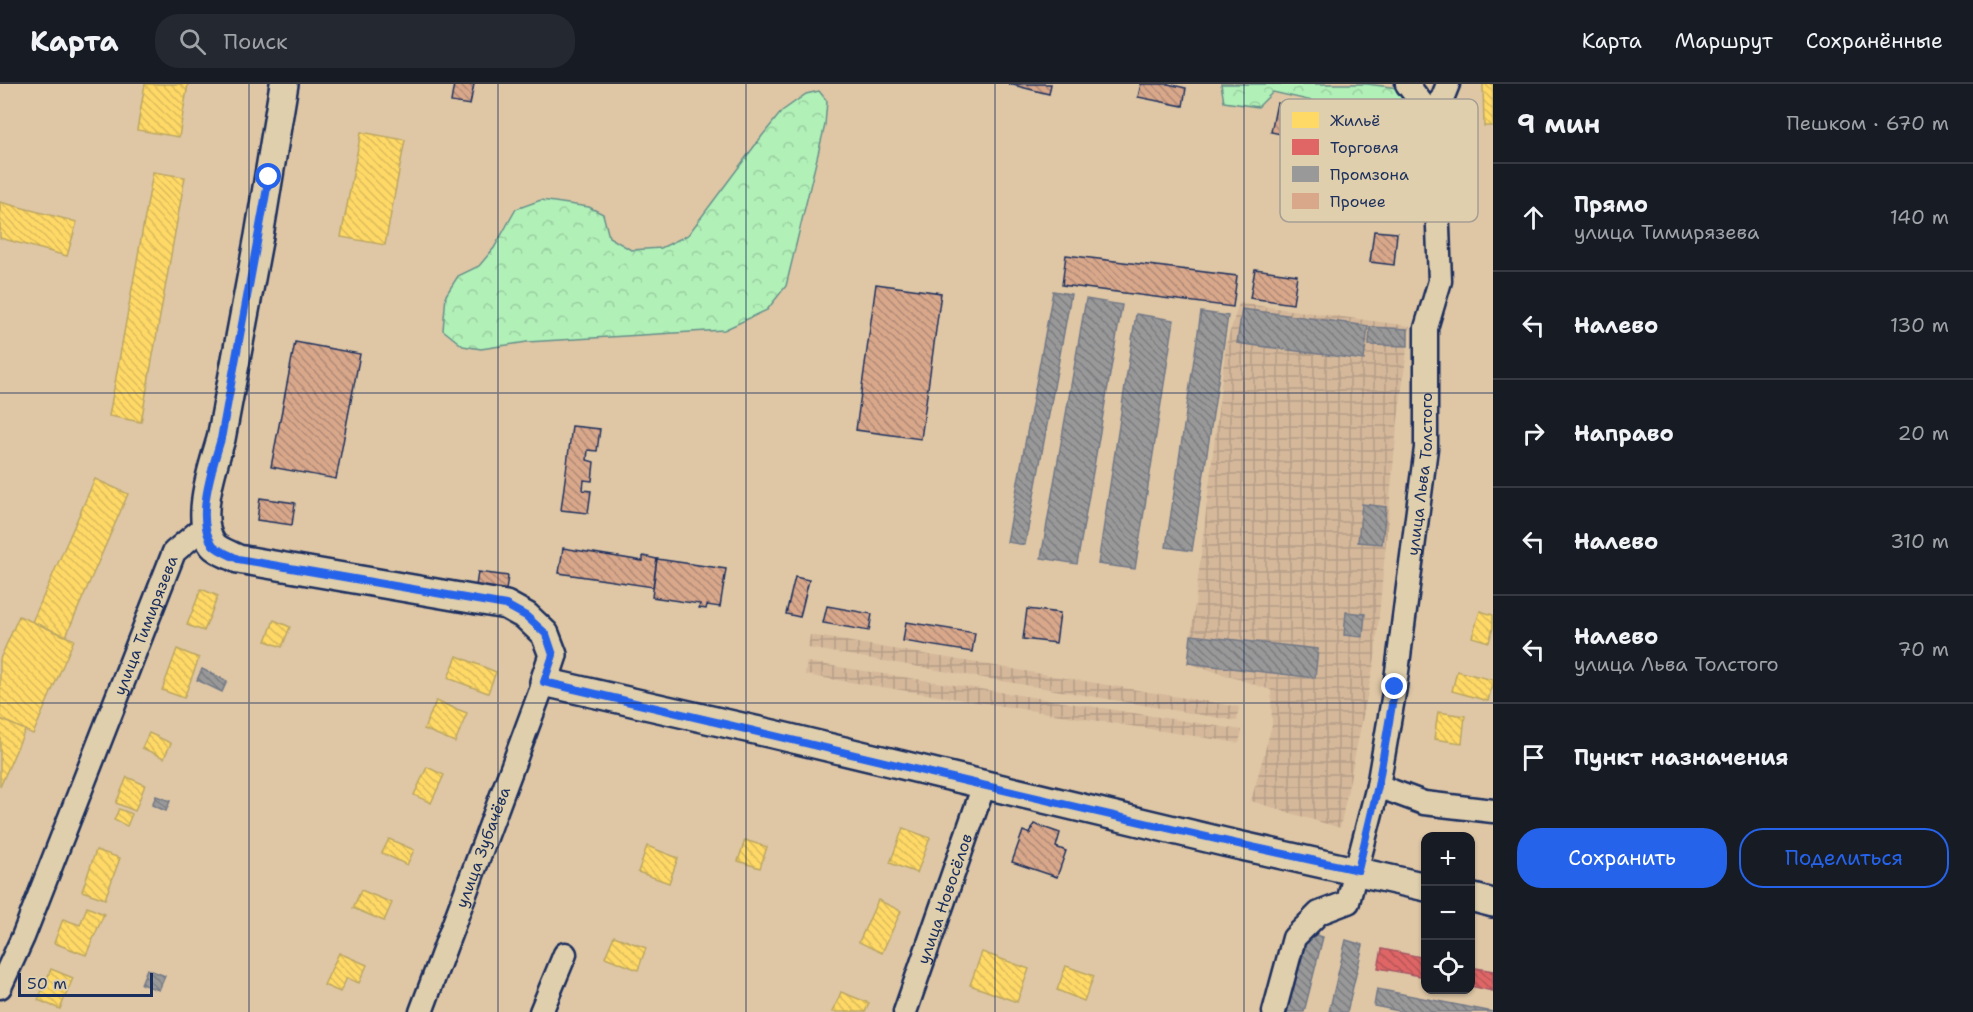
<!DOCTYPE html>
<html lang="ru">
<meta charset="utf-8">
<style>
body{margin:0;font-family:"Shantell Sans",sans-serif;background:#242831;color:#f1f3f6}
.controls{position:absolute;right:18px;bottom:18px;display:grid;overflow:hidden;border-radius:12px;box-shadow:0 2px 4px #0004}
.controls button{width:54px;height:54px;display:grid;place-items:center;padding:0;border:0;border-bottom:2px solid #363941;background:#171b24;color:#f1f3f6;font:30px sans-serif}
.scale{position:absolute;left:18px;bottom:15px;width:135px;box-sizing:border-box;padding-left:6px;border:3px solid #1b2f5e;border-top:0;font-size:16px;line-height:21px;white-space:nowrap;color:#1b2f5e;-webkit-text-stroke:4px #e0cfac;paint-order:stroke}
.stop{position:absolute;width:18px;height:18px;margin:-14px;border:4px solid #2563eb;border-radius:50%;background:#fff}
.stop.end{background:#2563eb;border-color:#fff;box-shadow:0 2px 6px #0008}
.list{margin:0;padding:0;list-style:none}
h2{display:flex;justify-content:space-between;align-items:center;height:78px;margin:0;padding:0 24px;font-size:26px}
h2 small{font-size:20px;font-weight:400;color:#9ea1a6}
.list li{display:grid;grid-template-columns:39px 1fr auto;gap:18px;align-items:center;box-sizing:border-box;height:108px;padding:0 24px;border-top:2px solid #363941}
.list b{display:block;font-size:22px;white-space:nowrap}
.list p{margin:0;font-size:20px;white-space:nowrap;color:#9ea1a6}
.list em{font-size:20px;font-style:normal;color:#9ea1a6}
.actions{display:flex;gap:12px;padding:18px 24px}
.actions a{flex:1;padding:14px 0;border:2px solid #2563eb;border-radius:24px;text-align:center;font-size:21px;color:#2563eb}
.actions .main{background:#2563eb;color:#fff}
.icon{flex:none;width:33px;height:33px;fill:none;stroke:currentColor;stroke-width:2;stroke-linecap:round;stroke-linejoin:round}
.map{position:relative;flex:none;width:1493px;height:928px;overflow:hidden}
header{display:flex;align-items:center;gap:36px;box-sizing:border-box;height:84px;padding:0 30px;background:#171b24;border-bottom:2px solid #363941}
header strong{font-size:28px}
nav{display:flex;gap:33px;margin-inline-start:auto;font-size:21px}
.search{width:420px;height:54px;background:#242831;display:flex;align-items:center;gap:15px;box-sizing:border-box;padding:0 21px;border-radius:24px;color:#9ea1a6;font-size:22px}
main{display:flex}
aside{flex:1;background:#171b24}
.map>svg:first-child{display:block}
.industrial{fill:url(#industrial-grid)}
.forest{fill:url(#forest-crowns);stroke:#66908a;stroke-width:1.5}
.homes{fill:url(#homes-back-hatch);stroke:#bba664;stroke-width:1.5}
.shops{fill:url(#shops-back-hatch);stroke:#a55664;stroke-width:1.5}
.industry{fill:url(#industry-back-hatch);stroke:#737987;stroke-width:1.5}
.building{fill:url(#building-back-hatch);stroke:#1b2f5e;stroke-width:1.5}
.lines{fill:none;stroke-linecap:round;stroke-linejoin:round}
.minor-casing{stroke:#1b2f5e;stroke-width:27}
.tertiary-casing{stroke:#1b2f5e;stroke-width:32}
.minor{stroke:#e0cfac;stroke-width:22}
.tertiary{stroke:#e0cfac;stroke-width:27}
.route{stroke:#2563eb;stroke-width:8}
.grid{fill:none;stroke:#1b2f5e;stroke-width:1.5;stroke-opacity:0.55}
.labels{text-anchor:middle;stroke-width:6;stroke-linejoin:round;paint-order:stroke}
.street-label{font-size:16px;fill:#1b2f5e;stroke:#e0cfac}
.key{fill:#e0cfac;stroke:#a59f95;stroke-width:1.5}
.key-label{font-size:16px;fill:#1b2f5e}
</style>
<header>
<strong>Карта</strong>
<div class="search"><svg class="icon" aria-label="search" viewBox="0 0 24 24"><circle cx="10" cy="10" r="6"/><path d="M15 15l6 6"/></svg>Поиск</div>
<nav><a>Карта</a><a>Маршрут</a><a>Сохранённые</a></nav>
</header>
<main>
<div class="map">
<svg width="1493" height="928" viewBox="0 0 1493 928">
<defs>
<pattern id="industrial-grid" width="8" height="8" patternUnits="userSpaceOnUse" patternTransform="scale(1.5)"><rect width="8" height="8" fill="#d5b89a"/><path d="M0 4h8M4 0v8" fill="none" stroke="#b69e87"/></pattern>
<pattern id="forest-crowns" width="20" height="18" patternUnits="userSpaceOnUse" patternTransform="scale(1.5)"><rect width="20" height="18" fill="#b1f0b7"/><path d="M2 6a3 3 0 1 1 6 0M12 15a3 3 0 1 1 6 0" fill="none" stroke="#98cea0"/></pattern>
<pattern id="homes-back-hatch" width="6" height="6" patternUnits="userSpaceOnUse" patternTransform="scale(1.5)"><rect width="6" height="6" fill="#ffd966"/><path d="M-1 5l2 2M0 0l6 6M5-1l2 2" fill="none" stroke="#dabb5b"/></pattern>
<pattern id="shops-back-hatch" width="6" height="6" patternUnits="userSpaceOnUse" patternTransform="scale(1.5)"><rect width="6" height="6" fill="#e06666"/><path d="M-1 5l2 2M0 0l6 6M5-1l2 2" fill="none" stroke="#b55457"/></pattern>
<pattern id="industry-back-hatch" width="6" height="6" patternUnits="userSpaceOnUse" patternTransform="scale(1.5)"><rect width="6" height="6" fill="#999"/><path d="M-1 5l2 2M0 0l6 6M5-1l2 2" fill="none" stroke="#7c7d80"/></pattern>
<pattern id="building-back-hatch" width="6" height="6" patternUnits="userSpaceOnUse" patternTransform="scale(1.5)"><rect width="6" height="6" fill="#d9a88b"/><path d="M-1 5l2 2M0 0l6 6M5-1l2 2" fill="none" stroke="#af8975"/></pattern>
</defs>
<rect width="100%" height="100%" fill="#dfc7a5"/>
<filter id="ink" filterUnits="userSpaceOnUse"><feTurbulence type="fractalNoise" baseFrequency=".0167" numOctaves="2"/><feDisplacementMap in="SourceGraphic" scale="12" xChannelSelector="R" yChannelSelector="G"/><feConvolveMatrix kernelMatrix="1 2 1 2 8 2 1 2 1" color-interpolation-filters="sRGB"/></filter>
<g filter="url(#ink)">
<g class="industrial">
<path d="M1239,219L1410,242L1396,352L1375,574L1340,744L1251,717L1272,641L1271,606L1188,579L1226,260Z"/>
<path d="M810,551L1239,623L1237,637L808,564Z"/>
<path d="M807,578L1242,646L1239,659L805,591Z"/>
</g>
<g class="forest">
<path d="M1221,0H1367L1398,4L1417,30L1383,29L1369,49L1343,56L1319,53L1317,18L1273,8L1258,23L1224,18Z"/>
<path d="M819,7L827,17L825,41L786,202L767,226L724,246L527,258L481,265L463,262L443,246L446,211L458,192L479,182L494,164L516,125L541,116L589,123L603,130L609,153L631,166L661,164L688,151L762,52L782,27L806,10Z"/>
</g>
<g class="homes">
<path d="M145,0H188L179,53L137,46Z"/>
<path d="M1483,0H1493V42H1484Z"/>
<path d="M361,48L405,56L385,161L341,153Z"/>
<path d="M153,88L185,93L141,338L109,332Z"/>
<path d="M0,118L77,138L67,172L0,154Z"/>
<path d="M95,395L128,410L66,552L32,538Z"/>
<path d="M201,505L218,512L204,547L187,541Z"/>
<path d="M1480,527L1493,531V544L1489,558L1472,553Z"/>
<path d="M19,532L74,556L33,650L0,635V575Z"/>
<path d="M274,536L290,543L282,563L266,557Z"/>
<path d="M177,565L199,574L184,614L162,606Z"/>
<path d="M457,572L496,588L488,609L448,594Z"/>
<path d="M1457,587L1493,596L1488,617L1452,607Z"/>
<path d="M436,617L467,629L455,658L424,645Z"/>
<path d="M1438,628L1465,632L1462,659L1434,655Z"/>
<path d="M0,635L25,646L0,703Z"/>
<path d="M149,649L171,659L164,674L142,664Z"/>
<path d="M427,683L444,691L431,719L414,711Z"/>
<path d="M127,693L145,701L135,727L116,719Z"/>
<path d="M119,725L132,730L127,742L114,736Z"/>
<path d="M903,744L930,754L917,789L890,779Z"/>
<path d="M389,755L414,766L407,781L382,769Z"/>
<path d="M745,756L767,763L760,784L738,777Z"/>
<path d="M647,762L678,774L669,799L638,788Z"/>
<path d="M96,766L120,774L105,815L82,807Z"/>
<path d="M361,806L392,819L384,837L353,824Z"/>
<path d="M878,816L901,827L882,869L859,858Z"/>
<path d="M87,823L104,830L86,871L54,859L63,835L80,841Z"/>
<path d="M614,852L646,864L638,886L605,873Z"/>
<path d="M982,868L1029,885L1017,918L970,901Z"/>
<path d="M339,869L367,881L359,899L347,894L340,908L324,901Z"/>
<path d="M1066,882L1094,892L1084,917L1057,906Z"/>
<path d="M51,885L73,894L60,925L38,916Z"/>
<path d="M841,908L869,919L865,928H833Z"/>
</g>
<g class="shops">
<path d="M1382,865L1426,874V893L1378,884Z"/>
<path d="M1470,883L1493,887V907L1470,902Z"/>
</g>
<g class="industry">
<path d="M1053,207L1071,210L1025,461L1007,458Z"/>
<path d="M1086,215L1122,221L1077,480L1041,474Z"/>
<path d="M1242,225L1368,242L1364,276L1237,259Z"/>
<path d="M1201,228L1228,232L1192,467L1166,463Z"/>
<path d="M1136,230L1174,236L1135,485L1098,480Z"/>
<path d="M1370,243L1408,245V262L1369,261Z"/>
<path d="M1362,420L1386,423L1382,460L1358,458Z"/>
<path d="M1346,528L1365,530L1363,553L1344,551Z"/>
<path d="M1191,551L1318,565L1315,594L1188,579Z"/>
<path d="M202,585L227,597L222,608L197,596Z"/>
<path d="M156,712L170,717L166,727L152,721Z"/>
<path d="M1306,848L1323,853L1304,928H1286Z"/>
<path d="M1346,856L1363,861L1347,928H1329Z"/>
<path d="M147,885L165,892L159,906L141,900Z"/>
<path d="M1377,905L1493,928H1404L1374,922Z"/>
</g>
<g class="building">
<path d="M454,0H474L470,21L451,18Z"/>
<path d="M1009,0H1051L1049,10Z"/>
<path d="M1141,0H1168L1186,4L1183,22L1138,13Z"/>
<path d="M1277,19L1312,26L1306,55L1271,48Z"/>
<path d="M1374,147L1397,149L1394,181L1370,178Z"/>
<path d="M1066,171L1237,192L1233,223L1062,201Z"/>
<path d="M1255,185L1297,191L1293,220L1250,214Z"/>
<path d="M876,200L941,209L921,355L856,346Z"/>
<path d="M295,258L360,270L336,395L271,383Z"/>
<path d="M572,342L600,345L597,367L588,366L587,376L594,378L592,397L584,396L583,406L591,407L588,429L561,426Z"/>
<path d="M260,414L295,419L292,441L257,436Z"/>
<path d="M563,464L643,477V472L657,475L653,503L559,489Z"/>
<path d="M657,475L726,485L720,523L707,521L706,525L699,524L700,520L652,513Z"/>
<path d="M478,488L508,492L506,506L476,502Z"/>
<path d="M795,493L809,496L800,533L786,530Z"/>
<path d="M827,522L872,530L869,547L823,539Z"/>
<path d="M1027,525L1060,529L1056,559L1023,555Z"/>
<path d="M906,538L975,549L972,568L903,557Z"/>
<path d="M1034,740L1060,749L1056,763L1066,767L1057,793L1012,778L1023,747L1030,750Z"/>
</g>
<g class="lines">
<defs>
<g id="minor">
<path d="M1434,35L1448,0"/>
<path d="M1378,702L1424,719L1493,727"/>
<path id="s1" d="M0,903L23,853L174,468L205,442"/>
<path id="s2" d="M421,928L544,598"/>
<path d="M541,928L565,870"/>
<path id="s3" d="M905,928L984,701"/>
<path id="s4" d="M1274,928L1294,854L1319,829L1348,818L1378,702L1395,603L1426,364V244L1440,197L1434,35L1407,0"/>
</g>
<g id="tertiary">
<path d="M284,0L259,152L221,355C213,382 194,436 213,461C218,467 231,471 238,475L506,521L526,532L545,550L553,571L544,598L773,650L1224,758L1426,803"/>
<path d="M1470,813L1493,819"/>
</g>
</defs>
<use href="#minor" class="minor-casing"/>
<use href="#tertiary" class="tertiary-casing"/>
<use href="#minor" class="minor"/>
<use href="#tertiary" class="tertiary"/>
</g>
</g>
<g class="lines" filter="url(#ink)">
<path class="route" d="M269,93L221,355C213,382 194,436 213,461C218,467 231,471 238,475L506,521L526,532L546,550L553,571L544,598C815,660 1085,728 1358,786L1378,702L1395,603"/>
</g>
<path class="grid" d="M249,0V928M498,0V928M746,0V928M995,0V928M1244,0V928M0,309H1493M0,619H1493"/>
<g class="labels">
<g class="street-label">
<text dy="6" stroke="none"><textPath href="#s4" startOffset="578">улица Льва Толстого</textPath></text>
<text dy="6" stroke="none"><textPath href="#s1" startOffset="390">улица Тимирязева</textPath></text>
<text dy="6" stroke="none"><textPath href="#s2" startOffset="176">улица Зубачёва</textPath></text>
<text dy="6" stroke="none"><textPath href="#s3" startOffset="120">улица Новосёлов</textPath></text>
</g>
</g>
<rect x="1280" y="15" width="198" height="123" rx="9" class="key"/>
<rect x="1292" y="28" width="27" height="16" fill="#ffd966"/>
<rect x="1292" y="55" width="27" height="16" fill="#e06666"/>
<rect x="1292" y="82" width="27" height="16" fill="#999"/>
<rect x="1292" y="109" width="27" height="16" fill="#d9a88b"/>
<g class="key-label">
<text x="1330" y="42">Жильё</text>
<text x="1330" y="69">Торговля</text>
<text x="1330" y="96">Промзона</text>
<text x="1330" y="123">Прочее</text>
</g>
</svg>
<div class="controls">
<button>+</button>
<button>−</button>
<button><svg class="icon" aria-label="locate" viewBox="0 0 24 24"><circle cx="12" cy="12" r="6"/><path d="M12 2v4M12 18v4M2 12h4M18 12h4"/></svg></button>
</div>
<div class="scale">50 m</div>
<div class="stop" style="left:269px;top:93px"></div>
<div class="stop end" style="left:1395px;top:603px"></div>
</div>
<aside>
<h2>9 мин<small>Пешком · 670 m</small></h2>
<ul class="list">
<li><svg class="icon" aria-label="ahead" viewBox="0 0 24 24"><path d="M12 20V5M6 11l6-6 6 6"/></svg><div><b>Прямо</b><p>улица Тимирязева</p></div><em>140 m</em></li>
<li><svg class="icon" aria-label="left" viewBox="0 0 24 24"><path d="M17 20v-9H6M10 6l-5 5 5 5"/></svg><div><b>Налево</b></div><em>130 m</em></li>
<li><svg class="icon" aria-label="right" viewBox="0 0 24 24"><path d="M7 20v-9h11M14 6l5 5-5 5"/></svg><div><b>Направо</b></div><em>20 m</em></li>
<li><svg class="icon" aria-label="left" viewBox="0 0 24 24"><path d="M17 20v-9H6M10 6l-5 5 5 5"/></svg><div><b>Налево</b></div><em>310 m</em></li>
<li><svg class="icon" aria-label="left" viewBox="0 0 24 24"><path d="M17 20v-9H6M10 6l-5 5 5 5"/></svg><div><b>Налево</b><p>улица Льва Толстого</p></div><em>70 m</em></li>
<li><svg class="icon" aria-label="arrive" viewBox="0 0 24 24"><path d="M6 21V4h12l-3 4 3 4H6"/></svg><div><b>Пункт назначения</b></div></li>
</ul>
<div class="actions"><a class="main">Сохранить</a><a>Поделиться</a></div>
</aside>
</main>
